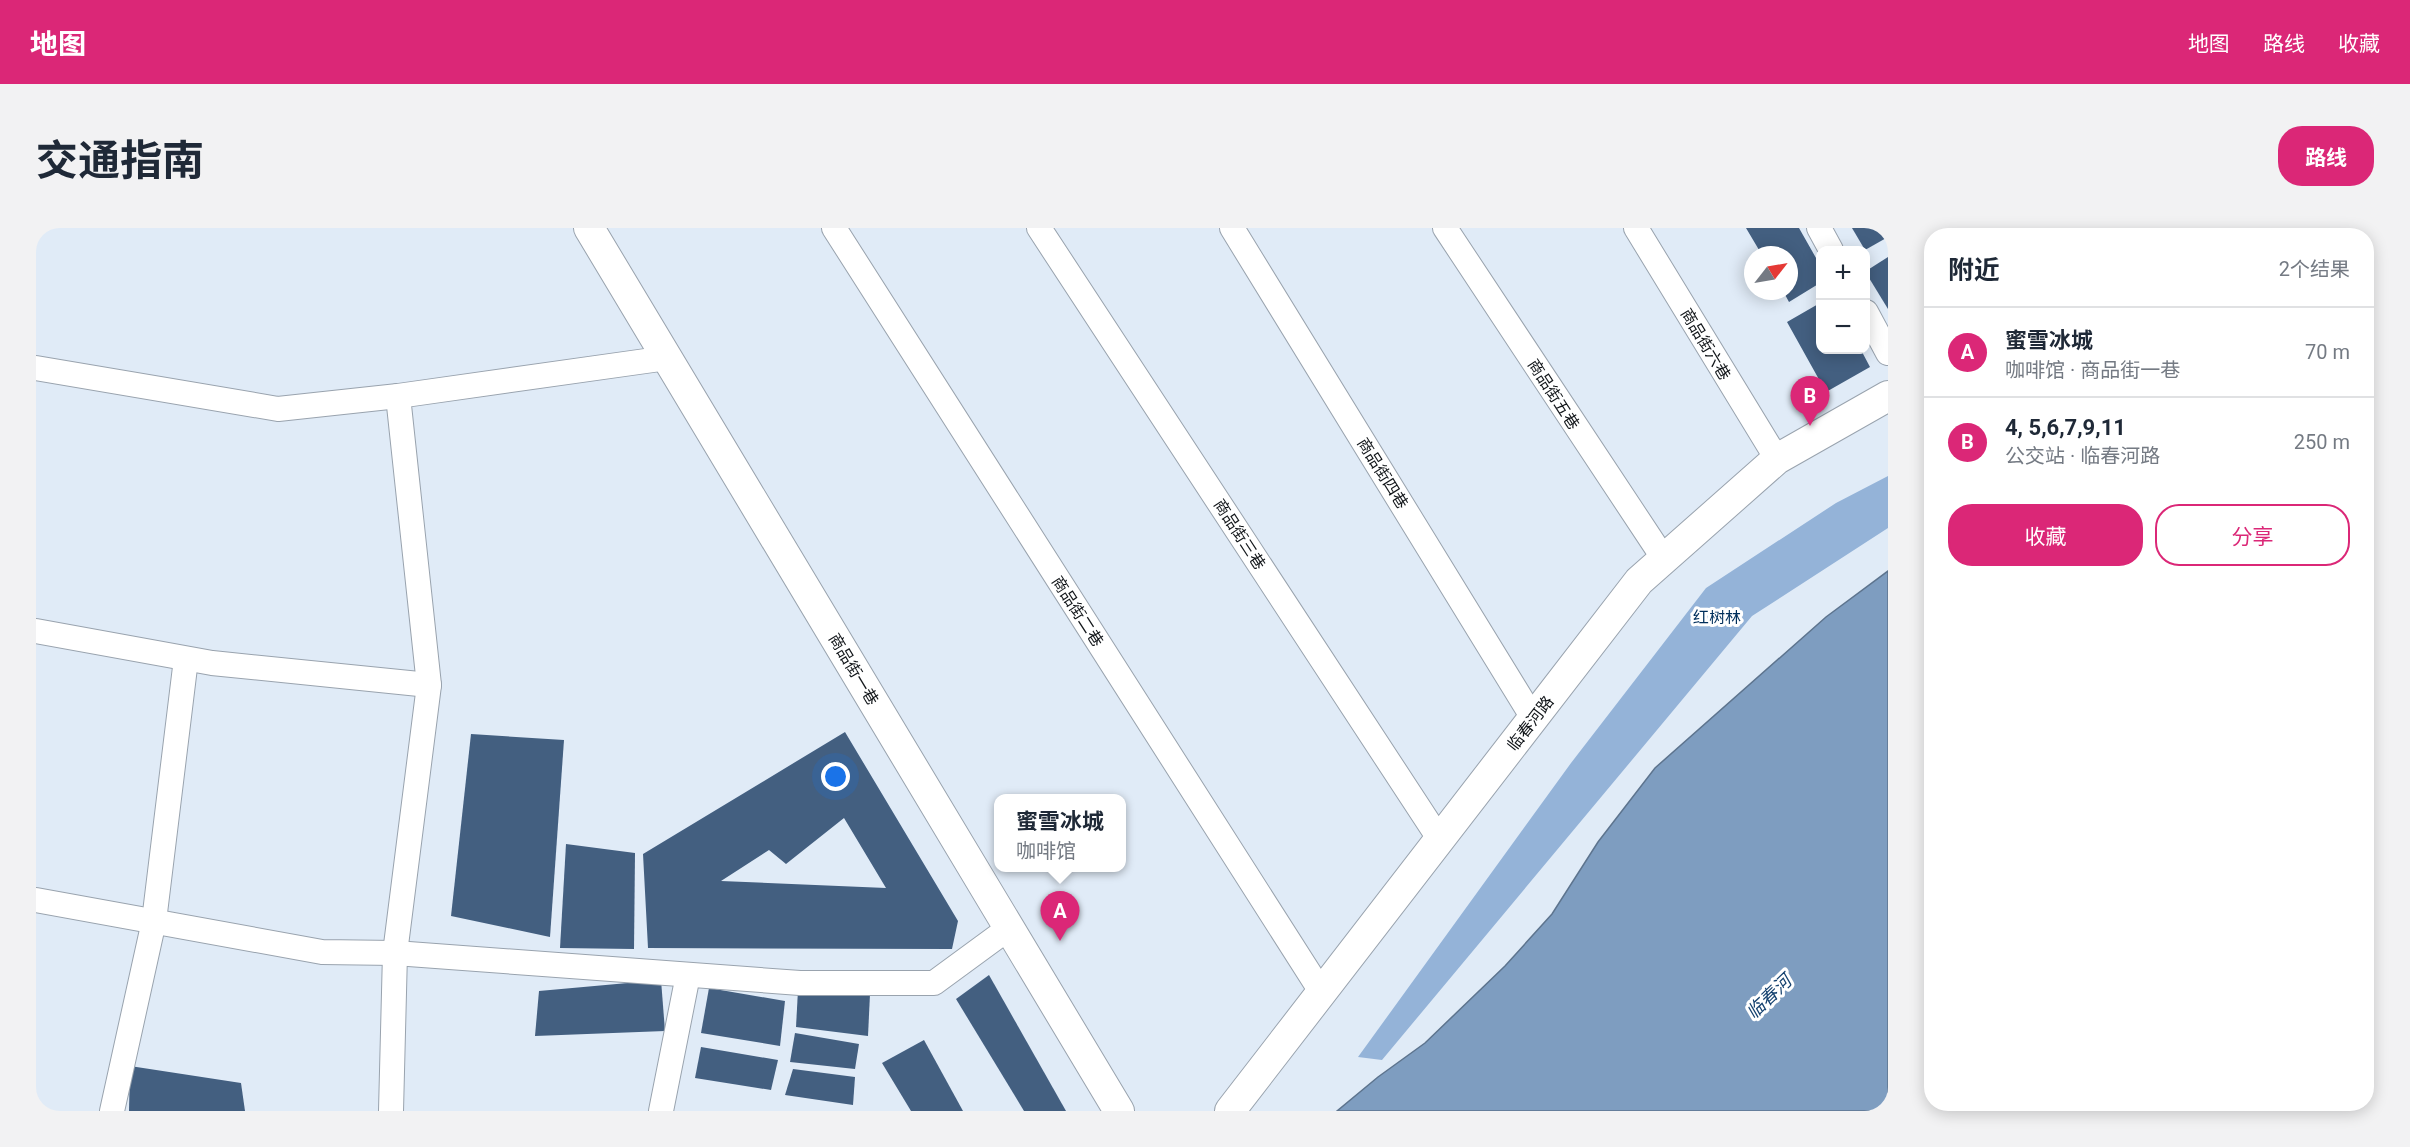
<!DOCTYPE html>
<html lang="zh">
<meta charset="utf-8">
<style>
body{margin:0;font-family:Roboto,"Noto Sans SC",sans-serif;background:#f2f2f3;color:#1f2937}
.controls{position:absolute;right:18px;top:18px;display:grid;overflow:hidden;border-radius:12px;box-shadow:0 3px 15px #0003}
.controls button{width:54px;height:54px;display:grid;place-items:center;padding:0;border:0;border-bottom:2px solid #e0e1e3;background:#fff;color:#1f2937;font:30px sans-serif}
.compass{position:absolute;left:1708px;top:18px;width:54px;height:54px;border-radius:50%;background:#fff;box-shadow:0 3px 15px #0003;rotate:59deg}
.you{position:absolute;left:800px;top:549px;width:21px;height:21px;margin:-15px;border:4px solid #fff;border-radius:50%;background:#1a73e8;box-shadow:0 0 0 9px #1a73e833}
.badge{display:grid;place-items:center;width:39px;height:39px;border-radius:50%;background:#db2777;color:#fff;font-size:20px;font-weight:700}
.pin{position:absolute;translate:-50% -50px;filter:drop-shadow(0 2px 3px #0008)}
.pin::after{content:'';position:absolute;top:32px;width:21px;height:18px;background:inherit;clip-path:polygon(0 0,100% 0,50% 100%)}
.popup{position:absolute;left:958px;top:566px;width:132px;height:78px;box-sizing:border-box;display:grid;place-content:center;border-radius:12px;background:#fff;filter:drop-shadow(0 2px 4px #0005);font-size:20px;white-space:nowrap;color:#747a83}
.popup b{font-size:22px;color:#1f2937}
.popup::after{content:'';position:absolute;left:50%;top:100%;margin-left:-12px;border:12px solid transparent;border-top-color:#fff}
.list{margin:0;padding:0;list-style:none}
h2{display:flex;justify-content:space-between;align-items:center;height:78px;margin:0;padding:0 24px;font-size:26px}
h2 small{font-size:20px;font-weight:400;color:#747a83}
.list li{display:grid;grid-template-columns:39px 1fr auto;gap:18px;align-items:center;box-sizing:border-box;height:90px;padding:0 24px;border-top:2px solid #e0e1e3}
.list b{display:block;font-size:22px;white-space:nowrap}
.list p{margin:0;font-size:20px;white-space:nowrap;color:#747a83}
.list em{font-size:20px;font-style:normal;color:#747a83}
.actions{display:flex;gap:12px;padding:18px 24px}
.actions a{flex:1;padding:14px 0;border:2px solid #db2777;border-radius:24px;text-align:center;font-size:21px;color:#db2777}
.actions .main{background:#db2777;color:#fff}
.map{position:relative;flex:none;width:1852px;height:883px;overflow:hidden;border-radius:24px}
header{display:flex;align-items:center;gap:36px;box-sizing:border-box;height:84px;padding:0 30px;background:#db2777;color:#fff}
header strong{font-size:28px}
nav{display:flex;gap:33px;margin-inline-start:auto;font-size:21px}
.intro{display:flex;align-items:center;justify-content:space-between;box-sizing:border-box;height:144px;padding:0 36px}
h1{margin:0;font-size:42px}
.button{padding:15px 27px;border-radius:24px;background:#db2777;color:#fff;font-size:21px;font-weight:700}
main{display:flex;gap:36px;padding:0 36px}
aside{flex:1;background:#fff;border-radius:24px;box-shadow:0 3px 15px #0003}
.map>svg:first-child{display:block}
.forest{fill:#94b3d8}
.water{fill:#7e9dc0;stroke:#5d748e;stroke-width:1.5}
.building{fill:#435f80;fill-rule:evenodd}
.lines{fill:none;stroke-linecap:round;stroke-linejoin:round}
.minor-casing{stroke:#99a3ae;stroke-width:26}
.tertiary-casing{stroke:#99a3ae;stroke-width:32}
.minor{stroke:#fff;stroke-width:24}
.tertiary{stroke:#fff;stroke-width:30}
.labels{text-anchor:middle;stroke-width:6;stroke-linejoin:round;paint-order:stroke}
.street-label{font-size:16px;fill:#111519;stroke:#fff}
.park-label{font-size:16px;fill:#002f5b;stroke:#fff}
.water-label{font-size:18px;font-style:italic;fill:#14416f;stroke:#fff}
</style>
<header>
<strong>地图</strong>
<nav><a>地图</a><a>路线</a><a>收藏</a></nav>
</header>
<div class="intro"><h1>交通指南</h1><a class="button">路线</a></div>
<main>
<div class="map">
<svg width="1852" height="883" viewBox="0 0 1852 883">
<rect width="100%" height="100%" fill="#e0ebf7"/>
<path class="forest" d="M1852,248V300L1716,388L1346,832L1322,829L1535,535L1670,360L1800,275Z"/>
<path class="water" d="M1852,343V883H1301L1342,849L1389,815L1469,738L1516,686L1562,614L1619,540L1790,389Z"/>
<g class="building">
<path d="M1710,0H1763L1784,37V55L1753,74L1747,63H1753V27H1726Z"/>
<path d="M1816,0H1852V9L1829,22Z"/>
<path d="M1852,29V81L1830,45V43Z"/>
<path d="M1784,75V122H1825L1834,139L1790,164L1751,94Z"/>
<path d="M809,504L922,693L916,721L612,720L607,626ZM808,590L850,660L685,653L733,622L750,636Z"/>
<path d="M435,506L528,512L514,709L415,688Z"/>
<path d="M530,616L599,625L598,721L524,720Z"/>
<path d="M953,747L1030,883H988L920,771Z"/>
<path d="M625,752L629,803L499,808L503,763Z"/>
<path d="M673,760L749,773L744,818L665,805Z"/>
<path d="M762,762L834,766L832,808L760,799Z"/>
<path d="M759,805L823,816L819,841L754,834Z"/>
<path d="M888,812L927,883H875L846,835Z"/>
<path d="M665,819L742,832L735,862L659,850Z"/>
<path d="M94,838L205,855L209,883H93Z"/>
<path d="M757,841L819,849L817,877L749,867Z"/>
</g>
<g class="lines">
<defs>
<g id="minor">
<path d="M798,0L1286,765"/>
<path d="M1003,0L1404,612"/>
<path d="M1196,0L1497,490"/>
<path d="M1409,0L1628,331"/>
<path d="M1600,0L1741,231"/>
<path d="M1783,0L1795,22"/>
<path d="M1830,84L1852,125"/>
<path d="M0,140L242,181L362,168L631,130"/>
<path d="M0,403L176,435L393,457"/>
<path d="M0,672L286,724L359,725L764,755H898L973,700"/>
<path d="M76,883L118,693L150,431"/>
<path d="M355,883L359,725L393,457L362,168"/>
<path d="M625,883L652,747"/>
</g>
<g id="tertiary">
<path d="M553,0L1083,883"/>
<path d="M1194,883L1603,353L1741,231L1852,168"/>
</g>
</defs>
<use href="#minor" class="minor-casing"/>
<use href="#tertiary" class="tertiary-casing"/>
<use href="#minor" class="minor"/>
<use href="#tertiary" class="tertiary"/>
</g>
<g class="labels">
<g class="street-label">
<text transform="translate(1670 116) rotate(59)" y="6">商品街六巷</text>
<text transform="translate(1518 166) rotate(57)" y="6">商品街五巷</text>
<text transform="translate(1347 245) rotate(58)" y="6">商品街四巷</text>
<text transform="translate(1204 306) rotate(57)" y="6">商品街三巷</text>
<text transform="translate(1042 383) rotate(57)" y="6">商品街二巷</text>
<text transform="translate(818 441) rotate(59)" y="6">商品街一巷</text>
<text transform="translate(1494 495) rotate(-52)" y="6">临春河路</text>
</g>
<g class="park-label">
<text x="1681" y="395">红树林</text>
</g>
<g class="water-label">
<text transform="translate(1733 769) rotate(-44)" y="6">临春河</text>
</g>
</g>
</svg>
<div class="controls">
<button>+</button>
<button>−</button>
</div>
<svg class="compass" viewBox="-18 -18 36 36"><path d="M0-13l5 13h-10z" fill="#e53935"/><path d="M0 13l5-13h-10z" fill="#747a83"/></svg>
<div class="you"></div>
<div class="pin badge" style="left:1024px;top:713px">A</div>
<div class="popup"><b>蜜雪冰城</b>咖啡馆</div>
<div class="pin badge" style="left:1774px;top:198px">B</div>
</div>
<aside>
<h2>附近<small>2个结果</small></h2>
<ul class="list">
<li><span class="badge">A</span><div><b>蜜雪冰城</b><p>咖啡馆 · 商品街一巷</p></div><em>70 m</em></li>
<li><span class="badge">B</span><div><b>4, 5,6,7,9,11</b><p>公交站 · 临春河路</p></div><em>250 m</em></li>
</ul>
<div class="actions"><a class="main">收藏</a><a>分享</a></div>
</aside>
</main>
